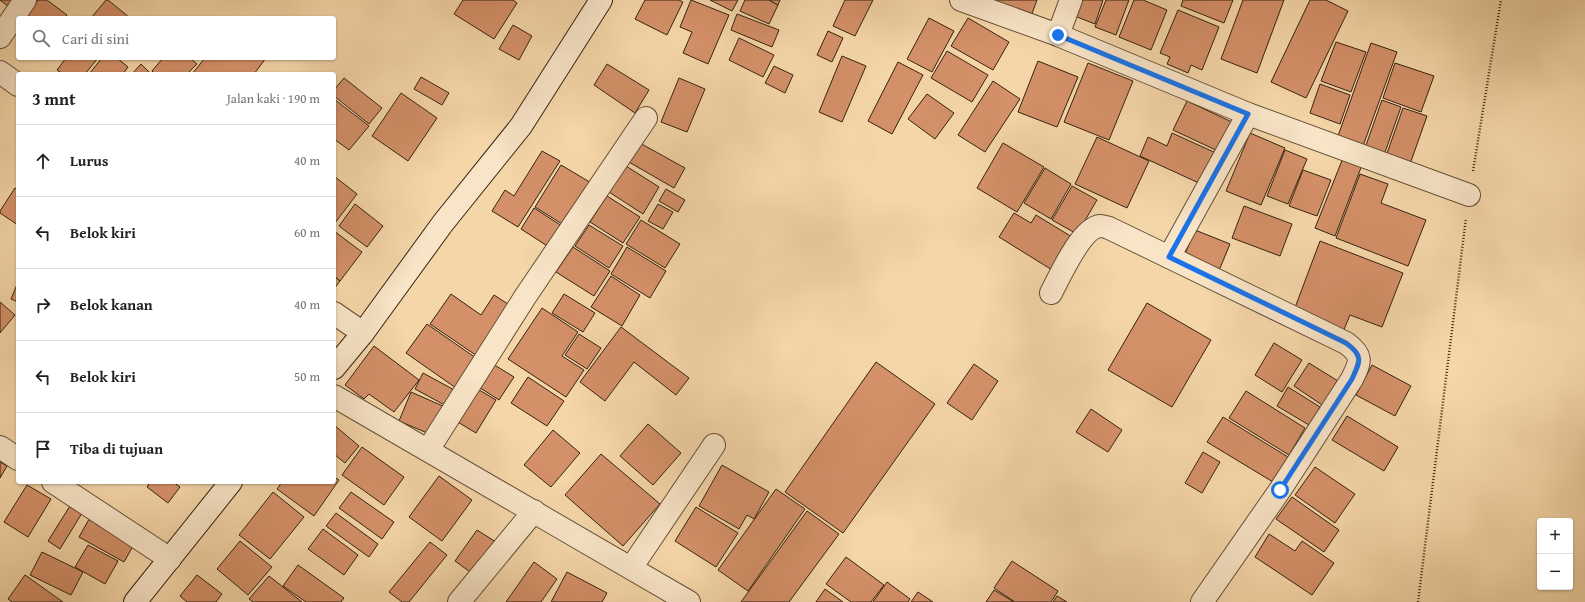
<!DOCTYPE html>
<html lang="id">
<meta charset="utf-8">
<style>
body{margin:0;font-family:"Gentium Book Plus",serif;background:#f2f2f2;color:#222}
.controls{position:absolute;right:12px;bottom:12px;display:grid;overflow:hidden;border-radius:4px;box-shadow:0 1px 3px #0004}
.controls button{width:36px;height:36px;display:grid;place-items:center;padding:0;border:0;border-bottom:1px solid #e0e0e0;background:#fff;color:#222;font:20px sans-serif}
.stop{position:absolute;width:12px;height:12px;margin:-9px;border:3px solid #1a73e8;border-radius:50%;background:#fff}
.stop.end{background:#1a73e8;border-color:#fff;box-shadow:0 1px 4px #0008}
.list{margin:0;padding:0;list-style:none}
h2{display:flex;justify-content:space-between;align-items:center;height:52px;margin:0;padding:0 16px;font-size:17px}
h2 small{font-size:13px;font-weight:400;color:#767676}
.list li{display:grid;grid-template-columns:26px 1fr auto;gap:12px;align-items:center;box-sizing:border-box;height:72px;padding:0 16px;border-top:1px solid #e0e0e0}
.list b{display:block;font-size:15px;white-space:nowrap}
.list em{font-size:13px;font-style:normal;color:#767676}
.icon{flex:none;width:22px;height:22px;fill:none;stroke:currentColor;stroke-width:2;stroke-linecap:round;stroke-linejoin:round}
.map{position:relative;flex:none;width:1585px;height:602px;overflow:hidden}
.search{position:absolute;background:#fff;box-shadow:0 1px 3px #0004;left:16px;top:16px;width:320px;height:44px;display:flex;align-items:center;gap:10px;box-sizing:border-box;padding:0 14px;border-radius:4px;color:#767676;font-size:15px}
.panel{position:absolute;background:#fff;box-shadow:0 1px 3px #0004;left:16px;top:72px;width:320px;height:412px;border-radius:4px}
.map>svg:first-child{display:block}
.building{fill:#d49069;stroke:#342310}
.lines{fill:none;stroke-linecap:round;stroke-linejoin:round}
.street-casing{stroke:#645036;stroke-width:24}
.secondary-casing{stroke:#342310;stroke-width:24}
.path{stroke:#342310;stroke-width:2.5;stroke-dasharray:1 2;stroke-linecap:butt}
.street{stroke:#f8e4c7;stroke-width:22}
.secondary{stroke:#f8e4c7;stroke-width:22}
.route{stroke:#1a73e8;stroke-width:5}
</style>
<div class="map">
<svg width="1585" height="602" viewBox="0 0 1585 602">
<rect width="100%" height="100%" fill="#f5d6a9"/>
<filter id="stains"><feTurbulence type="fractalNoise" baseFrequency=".005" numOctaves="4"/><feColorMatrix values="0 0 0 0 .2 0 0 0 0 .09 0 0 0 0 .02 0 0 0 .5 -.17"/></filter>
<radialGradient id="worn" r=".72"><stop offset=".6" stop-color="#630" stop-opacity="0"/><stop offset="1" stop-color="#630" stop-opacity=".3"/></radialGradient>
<g class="building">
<path d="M0,0H21L13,10Z"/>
<path d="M38,0H47L67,15L64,18H24Z"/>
<path d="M106,0H108L130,18H91Z"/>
<path d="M463,0H513L517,3L494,39L454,14Z"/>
<path d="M645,0H679L683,2L667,35L635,19Z"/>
<path d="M691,0L729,15L708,64L683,53L692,32L680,27Z"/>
<path d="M710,0H738L732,11Z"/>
<path d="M745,0H769L778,5L769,24L740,11Z"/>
<path d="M769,0H780L778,5Z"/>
<path d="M845,0H873L855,36L833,26Z"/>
<path d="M990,0H1037L1030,19Z"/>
<path d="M1078,0H1103L1095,24L1072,15Z"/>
<path d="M1106,0H1129L1116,35L1095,27Z"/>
<path d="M1134,0H1143L1167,10L1151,50L1119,37Z"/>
<path d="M1183,0H1233L1224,23L1181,6Z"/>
<path d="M1243,0H1284L1257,73L1221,59Z"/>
<path d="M1310,0H1326L1348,11L1306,98L1271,82Z"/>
<path d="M1178,10L1219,27L1202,70L1191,65L1188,73L1167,64L1170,57L1160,53Z"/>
<path d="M737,14L779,30L772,47L731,30Z"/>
<path d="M929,18L954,31L932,72L907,59Z"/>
<path d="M968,18L1009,42L993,70L951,46Z"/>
<path d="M513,25L532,36L519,60L499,49Z"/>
<path d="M828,31L843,38L832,62L817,55Z"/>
<path d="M739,38L774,55L763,77L729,60Z"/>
<path d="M1336,42L1366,52L1351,92L1321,81Z"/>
<path d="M1371,43L1397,52L1363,146L1338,136Z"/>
<path d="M947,51L988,75L972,102L931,78Z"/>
<path d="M842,56L866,66L842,122L819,112Z"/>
<path d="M66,58H98L85,74H63L57,70Z"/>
<path d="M102,58H117L128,67L123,74H89Z"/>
<path d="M163,58H190L197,64L187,74H155L152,71Z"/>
<path d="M205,58H266L254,74H192Z"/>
<path d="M1038,61L1078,77L1057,127L1018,112Z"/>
<path d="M898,62L923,75L892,134L868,121Z"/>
<path d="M1088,63L1133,81L1109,140L1064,122Z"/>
<path d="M1395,63L1434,76L1421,112L1383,98Z"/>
<path d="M141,64L151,74H132Z"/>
<path d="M607,64L649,90L635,113L594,85Z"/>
<path d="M774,66L793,75L785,93L765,83Z"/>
<path d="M421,77L449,93L442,105L414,89Z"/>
<path d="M344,78L382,108L369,124L334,96V90Z"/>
<path d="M679,78L705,89L687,132L661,122Z"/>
<path d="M993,81L1020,99L985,152L958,135Z"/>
<path d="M1320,84L1350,95L1340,124L1310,113Z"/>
<path d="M401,93L437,118L408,161L372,136Z"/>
<path d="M927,94L954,113L935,139L908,119Z"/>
<path d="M334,99L369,126L349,150L334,139Z"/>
<path d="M1382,100L1401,107L1384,155L1365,148Z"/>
<path d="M1187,101L1234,123L1220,152L1173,130Z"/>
<path d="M1403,108L1427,116L1409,167L1385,159Z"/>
<path d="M1172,133L1216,153L1201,184L1140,156L1148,137L1167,146Z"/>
<path d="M1250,133L1285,148L1261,205L1226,191Z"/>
<path d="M1097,137L1149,161L1127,208L1075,184Z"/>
<path d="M638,142L685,168L674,188L627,161Z"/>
<path d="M1003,143L1044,167L1017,212L977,188Z"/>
<path d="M1285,150L1307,159L1288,204L1267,196Z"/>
<path d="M542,151L560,161L518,227L492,211L505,190L514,196Z"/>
<path d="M1343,158L1362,165L1335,236L1315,228Z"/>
<path d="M561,165L593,184L567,227L535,207Z"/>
<path d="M626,166L659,187L643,214L609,192Z"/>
<path d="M1045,168L1071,184L1051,219L1024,203Z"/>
<path d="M1303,170L1331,180L1317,216L1289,206Z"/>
<path d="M1360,174L1388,184L1381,203L1426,220L1408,266L1336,238Z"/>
<path d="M334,176L357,194L335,223L334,222Z"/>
<path d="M1072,186L1097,200L1077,234L1052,220Z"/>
<path d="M15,188L18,190V225L0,213V211Z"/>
<path d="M666,189L685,200L678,212L659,201Z"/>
<path d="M607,196L640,217L623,243L590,222Z"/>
<path d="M355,204L383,226L367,247L339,226Z"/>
<path d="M658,204L673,212L663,229L648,221Z"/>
<path d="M1244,206L1292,224L1280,256L1232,238Z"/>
<path d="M534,208L565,228L552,249L521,229Z"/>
<path d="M1014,213L1031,223L1036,215L1077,240L1057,273L999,237Z"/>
<path d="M641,220L680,244L665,268L626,244Z"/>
<path d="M589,225L623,246L609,268L575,246Z"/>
<path d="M1195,230L1230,244L1218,273L1183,259Z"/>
<path d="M334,231L362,252L340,281L334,276Z"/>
<path d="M1320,241L1403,273L1382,327L1350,315L1343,332L1293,313Z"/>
<path d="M573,247L610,271L594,296L556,272Z"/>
<path d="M627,247L666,271L650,298L611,274Z"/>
<path d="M334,276L340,281L334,289Z"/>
<path d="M611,276L640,295L622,326L591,307Z"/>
<path d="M18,282V302L11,299Z"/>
<path d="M451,294L481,315L494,295L514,308L480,358L430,324Z"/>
<path d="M564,294L595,313L583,332L552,313Z"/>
<path d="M0,302L15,315L0,333Z"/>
<path d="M1147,303L1211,340L1172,407L1108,370Z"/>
<path d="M542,308L578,332L562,356L584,370L566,397L508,359Z"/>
<path d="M427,324L476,358L456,388L406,353Z"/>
<path d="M621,327L689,378L676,395L634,362L605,401L580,382Z"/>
<path d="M579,334L601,348L587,369L565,355Z"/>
<path d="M1274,343L1302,360L1282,392L1255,375Z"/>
<path d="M374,346L419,380L394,412L369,394L364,399L345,385Z"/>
<path d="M488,361L514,377L499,400L474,384Z"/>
<path d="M876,362L935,404L843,533L785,492Z"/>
<path d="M1309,363L1338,381L1322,405L1294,386Z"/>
<path d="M974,364L998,381L972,420L947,403Z"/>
<path d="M1372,365L1411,386L1395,416L1356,395Z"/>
<path d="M423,373L458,392L450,408L415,389Z"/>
<path d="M528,377L564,401L547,426L511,403Z"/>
<path d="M471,385L496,400L476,433L451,418Z"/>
<path d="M1288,387L1320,407L1309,425L1277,406Z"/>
<path d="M1246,391L1305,428L1289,455L1229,418Z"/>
<path d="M411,392L445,407L432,435L399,421Z"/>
<path d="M1091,409L1122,430L1108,452L1076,432Z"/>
<path d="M1347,416L1398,447L1384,471L1332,440Z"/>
<path d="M1223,417L1288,457L1273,482L1207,442Z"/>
<path d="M648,424L681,453L653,485L620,456Z"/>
<path d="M334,425L359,446L345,463L334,454Z"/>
<path d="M553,430L580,453L551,487L524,465Z"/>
<path d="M362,447L404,477L384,505L342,475Z"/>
<path d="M1203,452L1220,462L1202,493L1185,483Z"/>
<path d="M601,454L660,504L623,546L565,495Z"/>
<path d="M0,462L7,466L0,478Z"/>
<path d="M722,465L769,492L754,519L747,515L739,529L699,506Z"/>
<path d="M1315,467L1355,494L1335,523L1295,495Z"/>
<path d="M439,476L472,500L442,541L409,517Z"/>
<path d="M334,477L339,480L314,516L277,489L282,482H334Z"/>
<path d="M150,482H173L180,487L168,503L147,487Z"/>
<path d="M27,485L51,499L28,537L4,522Z"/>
<path d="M776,489L805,509L748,591L718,570Z"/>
<path d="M273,492L304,517L270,559L239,535Z"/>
<path d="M351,492L394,522L382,539L339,508Z"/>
<path d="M1292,497L1339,530L1324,552L1276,519Z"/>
<path d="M70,506L82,513L60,549L48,541Z"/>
<path d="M696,507L738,533L716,567L675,541Z"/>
<path d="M807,511L839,534L789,602H741Z"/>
<path d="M336,513L378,544L369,557L326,526Z"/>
<path d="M92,514L137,539L124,562L79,537Z"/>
<path d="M323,529L358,555L344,575L308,549Z"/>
<path d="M477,530L496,542L473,574L455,561Z"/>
<path d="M1269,534L1295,551L1302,541L1334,563L1312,595L1255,557Z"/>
<path d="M240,541L272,567L248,595L217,569Z"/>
<path d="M430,542L447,555L409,602H402L389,592Z"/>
<path d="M88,545L118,561L105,584L75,567Z"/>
<path d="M42,552L83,572L71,595L30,575Z"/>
<path d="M846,557L884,585L871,602H851L826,584Z"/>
<path d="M1012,561L1058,591L1051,602H1015L994,588Z"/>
<path d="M534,562L557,579L541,602H506Z"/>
<path d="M298,565L344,598L341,602H306L283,586Z"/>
<path d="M567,572L607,593L602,602H551Z"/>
<path d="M25,575L63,602H12L8,599Z"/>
<path d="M197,575L222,594L216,602H187L180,596Z"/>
<path d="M269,576L302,602H253L249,599Z"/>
<path d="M887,582L910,599L908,602H873Z"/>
<path d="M825,589L843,602H816Z"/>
<path d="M994,590L1014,602H986Z"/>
<path d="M918,592L933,602H911Z"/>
<path d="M1057,596L1067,602H1053Z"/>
</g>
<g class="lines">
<defs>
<g id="street">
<path d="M961,0L1058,35L1248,114L1469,195"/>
<path d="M1058,35L1071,0"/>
<path d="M0,37L25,0"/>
<path d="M0,72L18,85"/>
<path d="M1169,257L1346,343C1364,356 1360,362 1352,379L1280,490L1202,602"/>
<path d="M1051,293C1059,278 1081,228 1100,226C1102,226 1106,227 1109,228L1169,257L1248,114"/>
<path d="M334,313L363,333"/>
<path d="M334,396L689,602"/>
<path d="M0,447L18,459"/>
<path d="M428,450L525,297L646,118"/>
<path d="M53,482L170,559"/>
<path d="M631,568L714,445"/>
<path d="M459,602L534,511"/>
</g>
<g id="secondary">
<path d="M334,368L363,333L443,223L521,126L601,0"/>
<path d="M135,602L231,482"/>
</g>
</defs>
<use href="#street" class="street-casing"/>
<use href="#secondary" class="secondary-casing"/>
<g class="path">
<path d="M1473,171L1501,0"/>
<path d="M1418,602L1466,218"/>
</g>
<use href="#street" class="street"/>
<use href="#secondary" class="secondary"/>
</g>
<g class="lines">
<path class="route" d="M1058,35L1248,114L1169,257L1346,343C1364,356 1360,361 1352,379L1280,490"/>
</g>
<rect width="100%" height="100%" filter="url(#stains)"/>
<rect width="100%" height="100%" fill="url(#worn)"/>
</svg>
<div class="controls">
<button>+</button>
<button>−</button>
</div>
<div class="stop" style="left:1280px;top:490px"></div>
<div class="stop end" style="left:1058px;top:35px"></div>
<div class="search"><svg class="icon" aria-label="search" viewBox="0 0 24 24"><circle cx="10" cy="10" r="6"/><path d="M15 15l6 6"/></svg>Cari di sini</div>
<section class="panel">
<h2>3 mnt<small>Jalan kaki · 190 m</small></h2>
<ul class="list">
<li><svg class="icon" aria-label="ahead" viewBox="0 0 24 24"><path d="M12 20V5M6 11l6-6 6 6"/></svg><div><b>Lurus</b></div><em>40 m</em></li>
<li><svg class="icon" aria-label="left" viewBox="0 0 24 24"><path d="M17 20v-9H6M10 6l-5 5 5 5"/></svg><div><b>Belok kiri</b></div><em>60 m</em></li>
<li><svg class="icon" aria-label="right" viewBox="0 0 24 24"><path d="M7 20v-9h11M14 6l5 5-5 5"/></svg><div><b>Belok kanan</b></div><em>40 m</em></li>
<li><svg class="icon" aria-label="left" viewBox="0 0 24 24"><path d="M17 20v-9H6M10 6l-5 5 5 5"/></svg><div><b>Belok kiri</b></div><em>50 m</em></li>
<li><svg class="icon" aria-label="arrive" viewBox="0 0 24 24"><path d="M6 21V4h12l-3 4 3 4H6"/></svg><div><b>Tiba di tujuan</b></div></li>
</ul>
</section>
</div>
